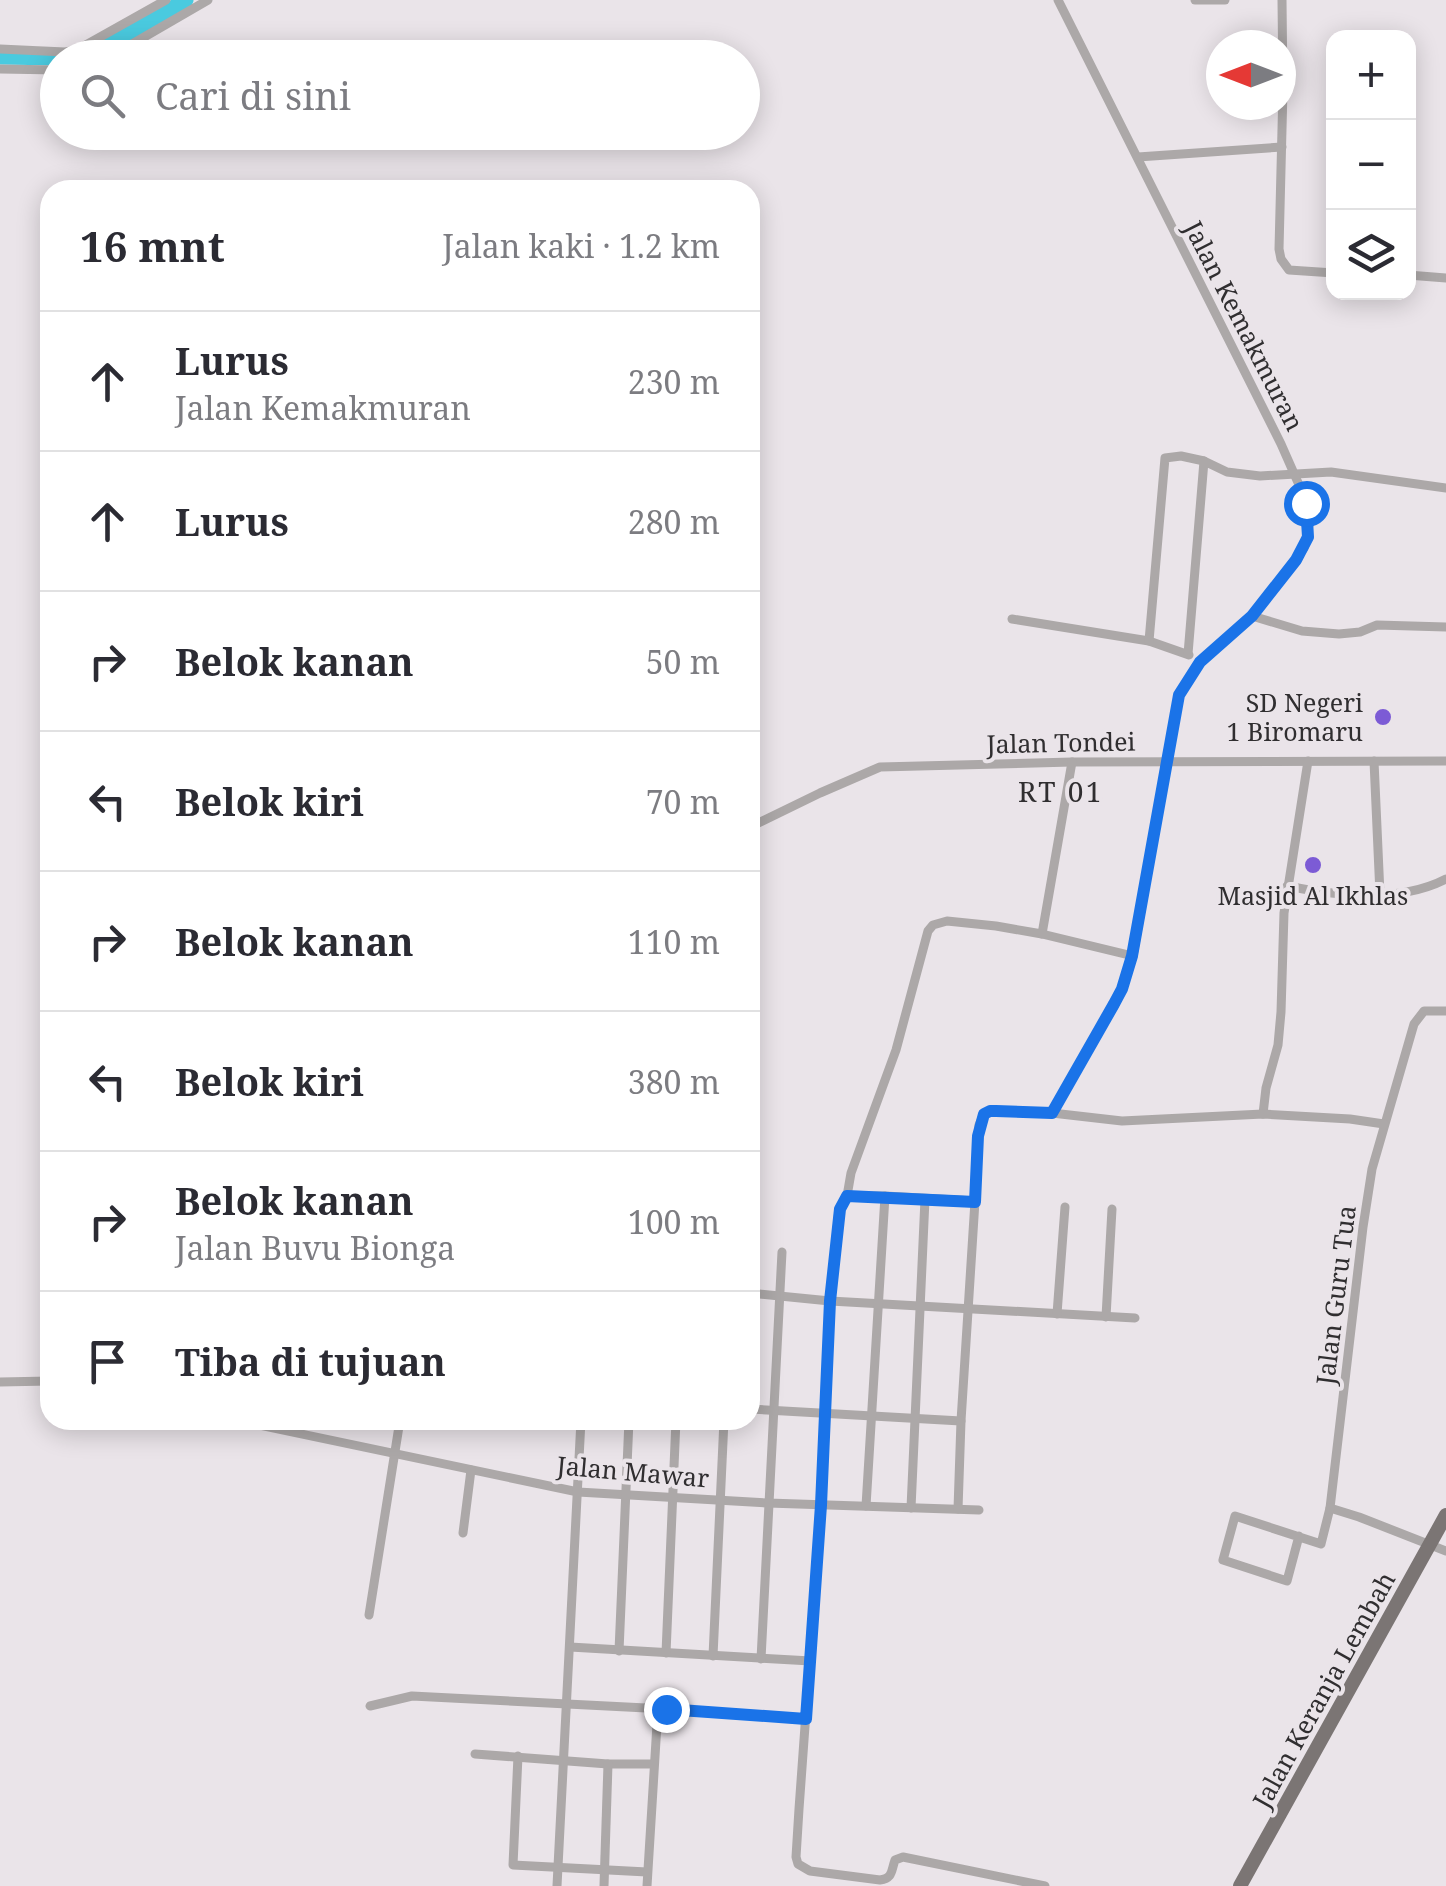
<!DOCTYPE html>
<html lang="id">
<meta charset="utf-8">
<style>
body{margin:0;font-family:"Noto Serif",serif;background:#f7f7f7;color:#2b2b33}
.controls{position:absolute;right:30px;top:30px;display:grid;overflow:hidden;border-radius:20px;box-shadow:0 5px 25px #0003}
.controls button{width:90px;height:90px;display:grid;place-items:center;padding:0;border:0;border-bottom:2px solid #e1e1e2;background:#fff;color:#2b2b33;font:50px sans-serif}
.compass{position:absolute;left:1206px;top:30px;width:90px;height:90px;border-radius:50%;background:#fff;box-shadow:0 5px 25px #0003;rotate:270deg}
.stop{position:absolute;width:30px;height:30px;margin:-22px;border:8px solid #1a73e8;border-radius:50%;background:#fff}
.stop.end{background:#1a73e8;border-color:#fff;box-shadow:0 2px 10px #0008}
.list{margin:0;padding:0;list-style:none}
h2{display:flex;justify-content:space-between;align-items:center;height:130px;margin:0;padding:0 40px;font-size:42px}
h2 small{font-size:32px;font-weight:400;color:#7c7c81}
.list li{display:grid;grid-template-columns:65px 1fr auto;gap:30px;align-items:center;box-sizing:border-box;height:140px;padding:0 40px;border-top:2px solid #e1e1e2}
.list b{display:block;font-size:38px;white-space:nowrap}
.list p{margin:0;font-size:32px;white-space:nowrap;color:#7c7c81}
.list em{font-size:32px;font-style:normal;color:#7c7c81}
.icon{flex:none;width:55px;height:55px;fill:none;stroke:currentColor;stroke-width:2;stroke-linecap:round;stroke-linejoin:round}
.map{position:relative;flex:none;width:1446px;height:1886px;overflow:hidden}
.search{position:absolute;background:#fff;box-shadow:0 5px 25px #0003;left:40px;top:40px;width:720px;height:110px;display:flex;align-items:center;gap:25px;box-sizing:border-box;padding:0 35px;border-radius:55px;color:#7c7c81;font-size:38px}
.panel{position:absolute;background:#fff;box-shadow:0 5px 25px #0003;left:40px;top:180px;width:720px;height:1250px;border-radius:30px}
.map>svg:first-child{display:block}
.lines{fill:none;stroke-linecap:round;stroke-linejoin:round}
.river{stroke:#4acadf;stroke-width:15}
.street{stroke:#aca8a8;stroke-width:9}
.primary{stroke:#7b7574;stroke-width:14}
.route{stroke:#1a73e8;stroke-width:12}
.poi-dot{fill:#7c5bd5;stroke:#eae4e9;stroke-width:4}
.labels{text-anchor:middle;stroke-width:8;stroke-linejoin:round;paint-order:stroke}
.street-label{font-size:25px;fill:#302e30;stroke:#eae4e9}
.poi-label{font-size:25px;fill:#302e30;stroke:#eae4e9;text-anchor:end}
.neighbourhood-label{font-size:28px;letter-spacing:2.5px;fill:#302e30;stroke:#eae4e9}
</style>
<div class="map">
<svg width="1446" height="1886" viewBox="0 0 1446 1886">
<rect width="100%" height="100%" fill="#eae4e9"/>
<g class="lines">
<g class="river">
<path d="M0,57L58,58"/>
<path d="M76,58L93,54L186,0"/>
</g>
<g class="street">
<path d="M1195,0H1225"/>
<path d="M1282,0L1283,89L1279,249L1281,259L1289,270L1334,273"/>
<path d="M0,49L65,52L77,50L166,0"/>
<path d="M108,58L208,0"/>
<path d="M0,69L58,70"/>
<path d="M1138,157L1282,147"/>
<path d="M1408,275L1446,278"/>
<path d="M1252,616L1302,631L1339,634L1360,632L1377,625L1446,627"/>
<path d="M1012,619L1149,641L1189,655"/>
<path d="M1149,641L1165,458L1181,456L1204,461"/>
<path d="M1188,654L1204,461L1227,472L1260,476L1331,472L1446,488"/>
<path d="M1374,761L1380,894"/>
<path d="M750,827L820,793L880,767L1072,762L1446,761"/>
<path d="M1287,886C1336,896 1400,903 1446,879"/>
<path d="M1042,934L1072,762"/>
<path d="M1446,1011H1424L1414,1024L1372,1169L1363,1227L1330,1508L1359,1517L1446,1551"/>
<path d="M1052,1113L1115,1004L1122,989L1133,956"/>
<path d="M1263,1114L1266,1088L1278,1045L1281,1012L1284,913L1308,761"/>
<path d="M975,1201L979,1125L983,1116L989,1111L1052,1113L1122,1121L1263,1114L1350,1119L1384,1124"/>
<path d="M750,1293L830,1301L1135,1318"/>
<path d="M1057,1314L1065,1207"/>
<path d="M1106,1317L1112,1209"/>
<path d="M0,1382L50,1381"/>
<path d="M750,1409L961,1421L975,1201L885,1196H847"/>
<path d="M235,1420L578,1492L768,1503L979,1510"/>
<path d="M866,1506L885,1196"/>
<path d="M911,1508L925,1199"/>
<path d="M958,1509L961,1421"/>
<path d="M463,1533L471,1470"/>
<path d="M1299,1536L1287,1581L1223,1560L1235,1516L1321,1544L1330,1508"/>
<path d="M369,1615L400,1420"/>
<path d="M570,1647L811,1661"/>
<path d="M619,1651L629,1420"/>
<path d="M666,1653L676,1420"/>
<path d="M713,1656L724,1420"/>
<path d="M761,1659L782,1252"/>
<path d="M370,1706L412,1696L666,1709L806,1719"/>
<path d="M475,1754L608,1764H654"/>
<path d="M518,1756L513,1865L647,1872"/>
<path d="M557,1886L581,1420"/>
<path d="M604,1886L608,1764"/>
<path d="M647,1886L658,1708"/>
<path d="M1045,1886L903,1857L895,1860C891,1871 893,1878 880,1880L810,1871L798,1864L796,1857L799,1809L821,1505L830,1301L839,1209L847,1196L851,1173L896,1050L928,931L933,925L947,921L996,926L1042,934L1133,956L1179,695L1200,662L1252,616L1304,548L1309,525L1307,503L1281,444L1058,0"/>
</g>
<path class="primary" d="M1240,1886L1446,1515"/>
</g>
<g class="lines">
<path class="route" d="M666,1709L806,1719L821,1505L830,1301L840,1209L847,1196L975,1202L978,1136L984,1114L990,1111H996L1052,1113L1114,1004L1122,989L1132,956L1179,695L1200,662L1252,616L1296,560L1308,537L1306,503"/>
</g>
<g class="poi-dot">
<circle cx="1383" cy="717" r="10"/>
<circle cx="1313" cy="865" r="10"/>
</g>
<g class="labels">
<g class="street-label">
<text transform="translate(1244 326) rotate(63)" y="9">Jalan Kemakmuran</text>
<text transform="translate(1061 743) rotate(-1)" y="9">Jalan Tondei</text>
<text transform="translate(1336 1295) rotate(-83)" y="9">Jalan Guru Tua</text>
<text transform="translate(633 1472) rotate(5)" y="9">Jalan Mawar</text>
<text transform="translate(1324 1690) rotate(-61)" y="9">Jalan Keranja Lembah</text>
</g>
<g class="poi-label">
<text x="1363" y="712">SD Negeri<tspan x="1363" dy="29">1 Biromaru</tspan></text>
<text x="1313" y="905" text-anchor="middle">Masjid Al Ikhlas</text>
</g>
<g class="neighbourhood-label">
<text x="1061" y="802">RT 01</text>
</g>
</g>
</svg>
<div class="controls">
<button>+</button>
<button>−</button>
<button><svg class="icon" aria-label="layers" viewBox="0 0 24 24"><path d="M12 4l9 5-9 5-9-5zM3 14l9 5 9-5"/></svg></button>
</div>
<svg class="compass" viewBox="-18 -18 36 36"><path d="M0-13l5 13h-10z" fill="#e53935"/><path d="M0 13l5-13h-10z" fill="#7c7c81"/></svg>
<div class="stop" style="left:1306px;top:503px"></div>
<div class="stop end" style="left:666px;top:1709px"></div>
<div class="search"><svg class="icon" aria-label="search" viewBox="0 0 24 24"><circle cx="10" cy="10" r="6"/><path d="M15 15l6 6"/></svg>Cari di sini</div>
<section class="panel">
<h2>16 mnt<small>Jalan kaki · 1.2 km</small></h2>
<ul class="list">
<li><svg class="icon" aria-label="ahead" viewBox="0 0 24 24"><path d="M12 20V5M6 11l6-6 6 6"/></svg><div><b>Lurus</b><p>Jalan Kemakmuran</p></div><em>230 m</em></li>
<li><svg class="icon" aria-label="ahead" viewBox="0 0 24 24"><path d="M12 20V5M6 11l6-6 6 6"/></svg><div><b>Lurus</b></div><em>280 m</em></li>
<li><svg class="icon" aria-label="right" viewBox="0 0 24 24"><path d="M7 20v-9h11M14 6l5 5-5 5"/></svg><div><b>Belok kanan</b></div><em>50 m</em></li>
<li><svg class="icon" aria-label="left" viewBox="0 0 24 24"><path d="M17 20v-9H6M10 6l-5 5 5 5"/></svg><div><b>Belok kiri</b></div><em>70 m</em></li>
<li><svg class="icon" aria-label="right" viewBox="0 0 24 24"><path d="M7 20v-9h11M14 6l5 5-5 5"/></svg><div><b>Belok kanan</b></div><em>110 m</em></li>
<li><svg class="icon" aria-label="left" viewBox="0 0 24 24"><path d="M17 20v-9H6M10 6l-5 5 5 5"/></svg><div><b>Belok kiri</b></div><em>380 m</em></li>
<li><svg class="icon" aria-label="right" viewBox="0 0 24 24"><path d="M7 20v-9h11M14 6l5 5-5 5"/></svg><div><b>Belok kanan</b><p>Jalan Buvu Bionga</p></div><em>100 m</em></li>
<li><svg class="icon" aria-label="arrive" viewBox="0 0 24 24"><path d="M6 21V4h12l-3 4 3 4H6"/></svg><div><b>Tiba di tujuan</b></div></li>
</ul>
</section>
</div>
